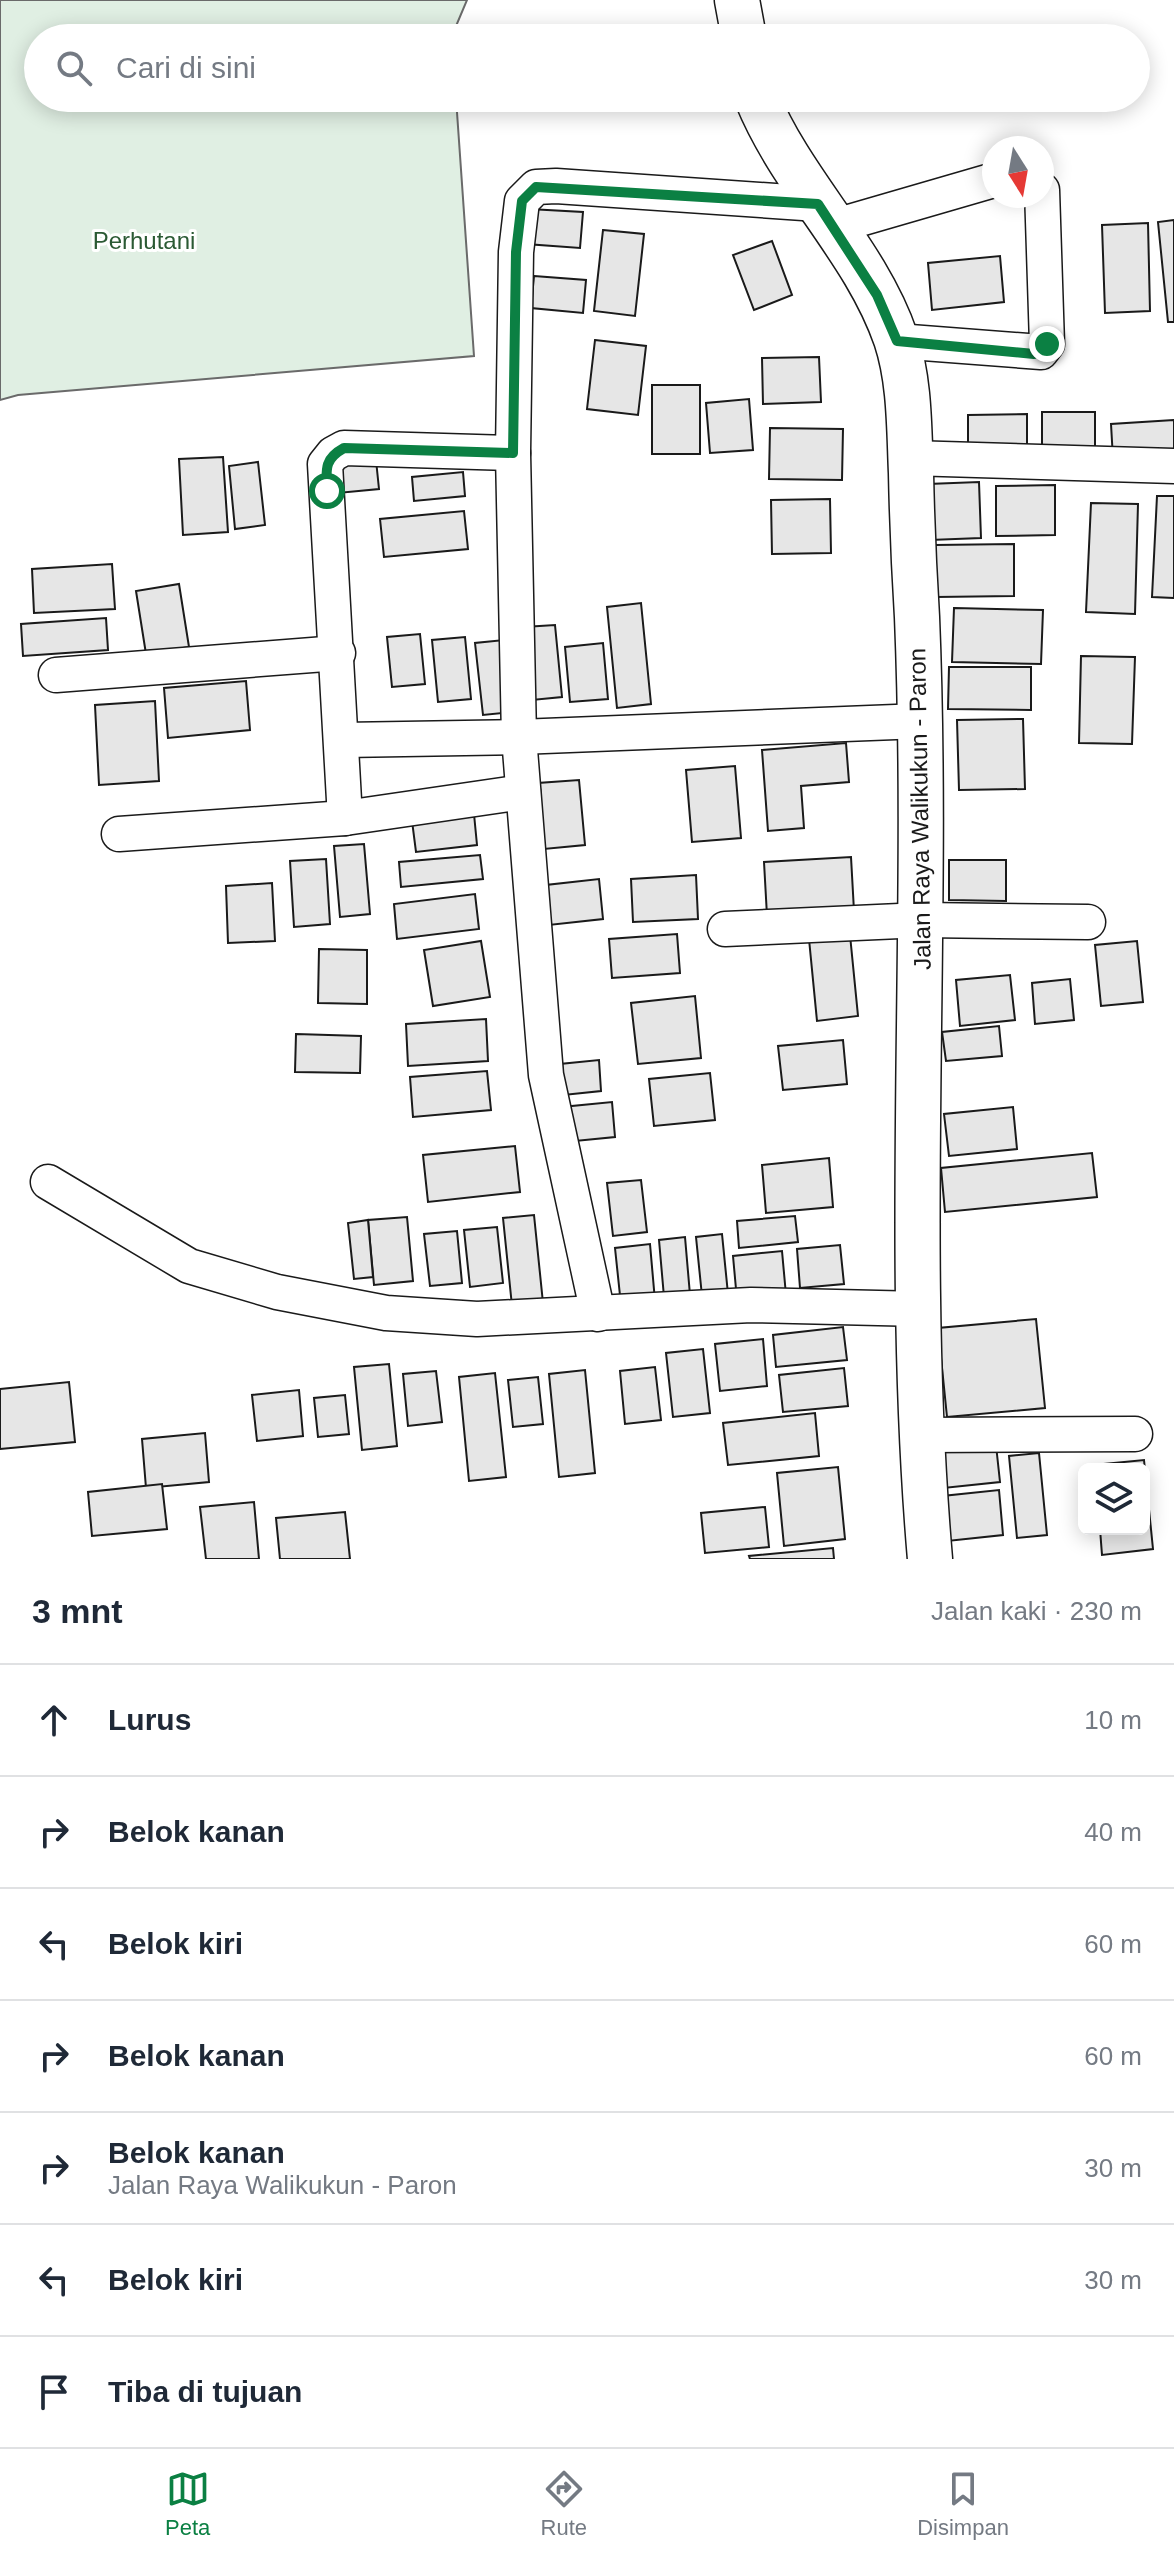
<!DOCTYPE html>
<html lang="id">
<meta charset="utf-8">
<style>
body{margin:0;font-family:Helvetica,sans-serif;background:#f2f2f3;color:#1f2937}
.controls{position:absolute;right:24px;bottom:24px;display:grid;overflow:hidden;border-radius:12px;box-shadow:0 4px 20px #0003}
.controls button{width:72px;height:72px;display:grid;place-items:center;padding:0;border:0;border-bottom:2px solid #e0e1e3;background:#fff;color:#1f2937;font:40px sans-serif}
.compass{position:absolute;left:982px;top:136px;width:72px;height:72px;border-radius:50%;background:#fff;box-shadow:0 4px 20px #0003;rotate:169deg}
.stop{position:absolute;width:24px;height:24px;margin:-18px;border:6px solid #0b8043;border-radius:50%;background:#fff}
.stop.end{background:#0b8043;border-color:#fff;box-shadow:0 2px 8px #0008}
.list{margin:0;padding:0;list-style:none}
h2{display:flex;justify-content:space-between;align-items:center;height:104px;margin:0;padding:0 32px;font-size:34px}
h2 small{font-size:26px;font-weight:400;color:#747a83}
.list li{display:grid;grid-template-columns:52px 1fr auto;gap:24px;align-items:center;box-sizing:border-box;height:112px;padding:0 32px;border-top:2px solid #e0e1e3}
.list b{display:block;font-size:30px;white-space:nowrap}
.list p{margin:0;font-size:26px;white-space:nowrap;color:#747a83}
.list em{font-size:26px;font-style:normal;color:#747a83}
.icon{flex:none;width:44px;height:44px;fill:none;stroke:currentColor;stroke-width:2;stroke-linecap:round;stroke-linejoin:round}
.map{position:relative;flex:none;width:1174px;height:1559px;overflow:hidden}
.search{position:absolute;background:#fff;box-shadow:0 4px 20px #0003;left:24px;right:24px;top:24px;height:88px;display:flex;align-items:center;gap:20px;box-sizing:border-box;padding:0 28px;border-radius:44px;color:#747a83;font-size:30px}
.sheet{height:888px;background:#fff}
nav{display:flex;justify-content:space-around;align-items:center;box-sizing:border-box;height:112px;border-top:2px solid #e0e1e3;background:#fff;font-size:22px;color:#747a83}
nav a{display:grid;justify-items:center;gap:4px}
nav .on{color:#0b8043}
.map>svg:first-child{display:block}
.green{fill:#e0efe3;stroke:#6a6a6a;stroke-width:2}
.building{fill:#e6e6e6;stroke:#1a1a1a;stroke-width:2}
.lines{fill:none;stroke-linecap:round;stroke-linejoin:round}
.minor-casing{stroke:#1a1a1a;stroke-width:37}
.major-casing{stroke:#1a1a1a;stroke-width:47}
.minor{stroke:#fff;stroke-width:34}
.major{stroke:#fff;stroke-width:44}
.route{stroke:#0b8043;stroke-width:10}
.labels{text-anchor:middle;stroke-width:6;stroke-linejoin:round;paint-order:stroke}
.park-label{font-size:24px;fill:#2b5a34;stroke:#fff}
.street-label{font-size:24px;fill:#1a1a1a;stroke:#fff}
</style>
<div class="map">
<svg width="1174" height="1559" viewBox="0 0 1174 1559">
<rect width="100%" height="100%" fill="#fff"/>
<path class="green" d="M0,0H467L451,38H38V98H456L474,356L18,395L0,400Z"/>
<g class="building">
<path d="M529,209L583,212L580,248L526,244Z"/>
<path d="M1174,220V322H1168L1158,222Z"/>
<path d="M1148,223L1150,311L1105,313L1102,225Z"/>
<path d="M603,230L644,234L635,316L594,311Z"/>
<path d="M772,241L792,295L754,310L733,255Z"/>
<path d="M1000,256L1004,302L932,310L928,263Z"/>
<path d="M534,276L586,280L583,313L531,308Z"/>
<path d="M595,340L646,346L638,415L587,409Z"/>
<path d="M819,357L821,402L763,404L762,358Z"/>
<rect x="652" y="385" width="48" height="69"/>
<path d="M749,399L753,450L710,453L706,403Z"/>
<path d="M1042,412H1095V452L1042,453Z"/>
<path d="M1027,414V451H968V415Z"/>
<path d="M1174,420V455L1113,459L1111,424Z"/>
<path d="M770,428L843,429L842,480L769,479Z"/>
<path d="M223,457L228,532L183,535L179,459Z"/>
<path d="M376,460L379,489L338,493L335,464Z"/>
<path d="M258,462L265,525L235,529L229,466Z"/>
<path d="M463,472L465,496L414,501L412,477Z"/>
<path d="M979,482L981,538L930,540L928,484Z"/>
<path d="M1055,485V535L996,536V486Z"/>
<path d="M1157,496H1174V598L1152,597Z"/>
<path d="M830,499L831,553L772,554L771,500Z"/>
<path d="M1091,503L1138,504L1135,614L1086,612Z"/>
<path d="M464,511L468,549L384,557L380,519Z"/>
<path d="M1014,544V596L936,597L935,545Z"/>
<path d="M112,564L115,609L34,613L32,569Z"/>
<path d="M179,584L189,647L146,654L136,591Z"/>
<path d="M641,603L651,704L617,708L607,607Z"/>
<path d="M954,608L1043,610L1041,664L952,662Z"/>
<path d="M106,618L108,650L23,656L21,624Z"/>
<path d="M555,625L562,697L532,700L524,627Z"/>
<path d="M420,634L425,684L392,687L387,637Z"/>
<path d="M465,637L471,699L438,702L432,640Z"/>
<path d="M504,640L512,712L483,715L475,643Z"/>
<path d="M603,643L608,699L570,702L565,647Z"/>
<path d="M1081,656L1135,657L1132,744L1079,743Z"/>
<path d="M949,667H1031V710L948,709Z"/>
<path d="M246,681L250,730L168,738L164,688Z"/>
<path d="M155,701L159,781L99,785L95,705Z"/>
<path d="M1023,719L1025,789L959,790L957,720Z"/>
<path d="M846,743L849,782L801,786L804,828L768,831L762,750Z"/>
<path d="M735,766L741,838L692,842L686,770Z"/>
<path d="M579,780L585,845L544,849L538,783Z"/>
<path d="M474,814L477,845L416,852L412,821Z"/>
<path d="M364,844L370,914L340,917L334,846Z"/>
<path d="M480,855L483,879L401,887L399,862Z"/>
<path d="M851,857L854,911L767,916L764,862Z"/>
<path d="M326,859L330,924L294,927L290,861Z"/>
<path d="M949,860H1006V901L949,900Z"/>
<path d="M696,875L698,919L633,922L631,879Z"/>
<path d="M599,879L603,919L549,925L546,885Z"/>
<path d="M272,883L275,941L228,943L226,886Z"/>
<path d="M475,894L479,929L397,939L394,904Z"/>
<path d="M677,934L680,973L612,978L609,939Z"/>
<path d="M850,935L858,1016L817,1021L809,939Z"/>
<path d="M481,941L490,997L433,1006L424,950Z"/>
<path d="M1137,941L1143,1002L1101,1006L1095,945Z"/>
<path d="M319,949L367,950V1004L318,1003Z"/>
<path d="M1010,975L1015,1020L960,1026L956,980Z"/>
<path d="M1070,979L1074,1020L1035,1024L1032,983Z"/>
<path d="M695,996L701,1058L638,1064L631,1003Z"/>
<path d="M486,1019L488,1061L408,1066L406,1024Z"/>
<path d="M999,1026L1002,1056L946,1061L942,1032Z"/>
<path d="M296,1034L361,1036L360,1073L295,1072Z"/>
<path d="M843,1040L847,1084L783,1090L778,1046Z"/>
<path d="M599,1060L601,1091L554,1096L550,1065Z"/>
<path d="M487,1071L491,1110L413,1117L410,1077Z"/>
<path d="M710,1073L715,1120L654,1126L649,1079Z"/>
<path d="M612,1102L615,1137L565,1142L562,1107Z"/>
<path d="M1013,1107L1017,1149L949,1156L944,1114Z"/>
<path d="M515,1146L520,1192L428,1202L423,1155Z"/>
<path d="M1092,1153L1097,1197L945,1212L941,1168Z"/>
<path d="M829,1158L833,1207L766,1213L762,1165Z"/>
<path d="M641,1180L647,1232L613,1236L607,1183Z"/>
<path d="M534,1215L543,1303L512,1306L503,1218Z"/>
<path d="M795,1216L798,1242L739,1248L737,1221Z"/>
<path d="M407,1217L413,1281L374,1285L368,1220Z"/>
<path d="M368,1220L373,1277L354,1279L348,1223Z"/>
<path d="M497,1227L503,1283L470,1287L464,1230Z"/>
<path d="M457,1231L462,1283L430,1286L424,1234Z"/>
<path d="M722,1234L728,1294L702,1296L696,1237Z"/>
<path d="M685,1237L690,1295L664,1297L659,1240Z"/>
<path d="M650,1244L655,1301L621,1305L615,1248Z"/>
<path d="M840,1245L844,1284L800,1288L797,1249Z"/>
<path d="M782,1251L786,1295L737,1300L733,1256Z"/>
<path d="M1036,1319L1045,1408L947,1417L938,1328Z"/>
<path d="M843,1327L847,1360L776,1367L773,1335Z"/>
<path d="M763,1339L767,1386L720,1391L715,1344Z"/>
<path d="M703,1349L710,1413L673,1417L666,1353Z"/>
<path d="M389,1364L397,1446L362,1450L354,1367Z"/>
<path d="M655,1367L661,1420L625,1424L620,1371Z"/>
<path d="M844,1368L848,1406L783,1412L779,1375Z"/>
<path d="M585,1370L595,1473L559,1477L549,1374Z"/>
<path d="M436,1371L442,1422L408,1426L403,1374Z"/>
<path d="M495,1373L506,1477L469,1481L459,1377Z"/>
<path d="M538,1377L543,1424L513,1427L508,1380Z"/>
<path d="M69,1382L75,1442L0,1449V1389Z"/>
<path d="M299,1390L303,1436L257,1441L252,1395Z"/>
<path d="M345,1395L349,1434L318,1437L314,1398Z"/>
<path d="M815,1413L819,1456L728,1465L723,1423Z"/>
<path d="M205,1433L209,1482L146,1488L142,1439Z"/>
<path d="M996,1445L1000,1482L934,1489L930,1452Z"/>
<path d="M1039,1453L1047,1535L1017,1538L1009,1456Z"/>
<path d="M1144,1460L1153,1549L1102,1555L1100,1529H1144V1469H1094V1465Z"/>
<path d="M838,1467L845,1539L784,1546L777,1473Z"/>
<path d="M162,1484L167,1529L92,1536L88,1492Z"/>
<path d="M999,1490L1003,1535L938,1542L933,1497Z"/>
<path d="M254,1502L259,1559H206L200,1507Z"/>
<path d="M765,1507L769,1547L705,1553L701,1513Z"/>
<path d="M345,1512L350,1559H280L276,1518Z"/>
<path d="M833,1548L834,1559H750L749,1556Z"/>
</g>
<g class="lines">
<defs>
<g id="minor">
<path d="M832,227L994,180"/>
<path d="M897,341L1041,352L1047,344L1042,190"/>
<path d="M910,458L1174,466"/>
<path d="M56,675L338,653"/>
<path d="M343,740L519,737L921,721"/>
<path d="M345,818L325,464L333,454L344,448L513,453"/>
<path d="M119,834L345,818L523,792"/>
<path d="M725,929L922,920L1088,922"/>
<path d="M48,1182L189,1266L277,1292L386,1313L477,1319L751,1305L921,1309"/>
<path d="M598,1314L546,1075L519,737L513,453L516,252L522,201L536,187L556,186L818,204"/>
<path d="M923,1435L1135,1434"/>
</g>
<g id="major">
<path d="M737,0L744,38"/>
<path d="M757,98C792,184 866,251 896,339C910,381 909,429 911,473C912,521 914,569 917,617C930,930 903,1247 930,1559"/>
</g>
</defs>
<use href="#minor" class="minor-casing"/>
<use href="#major" class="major-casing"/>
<use href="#minor" class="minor"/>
<use href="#major" class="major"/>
</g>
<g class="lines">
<path class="route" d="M327,491C326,469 324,459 344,448L513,453L516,252L522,201L536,187L818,204L877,295L897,341L1034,354L1047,344"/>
</g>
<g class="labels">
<g class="park-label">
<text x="144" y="249">Perhutani</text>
</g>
<g class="street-label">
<text transform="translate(920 809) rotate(-91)" y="8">Jalan Raya Walikukun - Paron</text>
</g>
</g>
</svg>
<div class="controls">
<button><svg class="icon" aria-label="layers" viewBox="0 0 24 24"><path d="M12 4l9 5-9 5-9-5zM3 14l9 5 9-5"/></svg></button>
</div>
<svg class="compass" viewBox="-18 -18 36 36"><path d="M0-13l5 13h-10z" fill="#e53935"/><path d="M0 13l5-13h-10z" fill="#747a83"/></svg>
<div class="stop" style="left:327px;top:491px"></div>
<div class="stop end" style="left:1047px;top:344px"></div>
<div class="search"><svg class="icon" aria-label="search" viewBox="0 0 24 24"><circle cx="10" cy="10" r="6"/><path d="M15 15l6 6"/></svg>Cari di sini</div>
</div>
<section class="sheet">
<h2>3 mnt<small>Jalan kaki · 230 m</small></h2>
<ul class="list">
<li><svg class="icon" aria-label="ahead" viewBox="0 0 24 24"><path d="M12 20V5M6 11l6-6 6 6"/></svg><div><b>Lurus</b></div><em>10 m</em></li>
<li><svg class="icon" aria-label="right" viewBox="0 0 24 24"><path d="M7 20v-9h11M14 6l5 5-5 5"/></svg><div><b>Belok kanan</b></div><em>40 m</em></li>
<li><svg class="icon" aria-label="left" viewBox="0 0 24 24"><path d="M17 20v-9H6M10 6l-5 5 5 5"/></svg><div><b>Belok kiri</b></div><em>60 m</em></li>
<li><svg class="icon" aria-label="right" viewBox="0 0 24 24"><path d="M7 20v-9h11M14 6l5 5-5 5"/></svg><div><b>Belok kanan</b></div><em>60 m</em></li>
<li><svg class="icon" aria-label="right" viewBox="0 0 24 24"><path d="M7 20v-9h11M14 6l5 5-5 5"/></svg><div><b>Belok kanan</b><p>Jalan Raya Walikukun - Paron</p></div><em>30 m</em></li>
<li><svg class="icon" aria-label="left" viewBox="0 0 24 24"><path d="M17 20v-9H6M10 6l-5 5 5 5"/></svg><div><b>Belok kiri</b></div><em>30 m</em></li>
<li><svg class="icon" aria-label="arrive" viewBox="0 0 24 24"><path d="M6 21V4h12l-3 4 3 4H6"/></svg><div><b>Tiba di tujuan</b></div></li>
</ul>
</section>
<nav>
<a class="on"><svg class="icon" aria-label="map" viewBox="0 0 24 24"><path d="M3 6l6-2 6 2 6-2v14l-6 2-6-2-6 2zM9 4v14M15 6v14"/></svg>Peta</a>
<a><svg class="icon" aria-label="directions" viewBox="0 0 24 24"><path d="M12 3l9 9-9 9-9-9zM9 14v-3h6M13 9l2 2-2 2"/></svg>Rute</a>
<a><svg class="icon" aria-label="saved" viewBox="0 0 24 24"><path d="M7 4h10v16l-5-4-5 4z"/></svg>Disimpan</a>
</nav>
